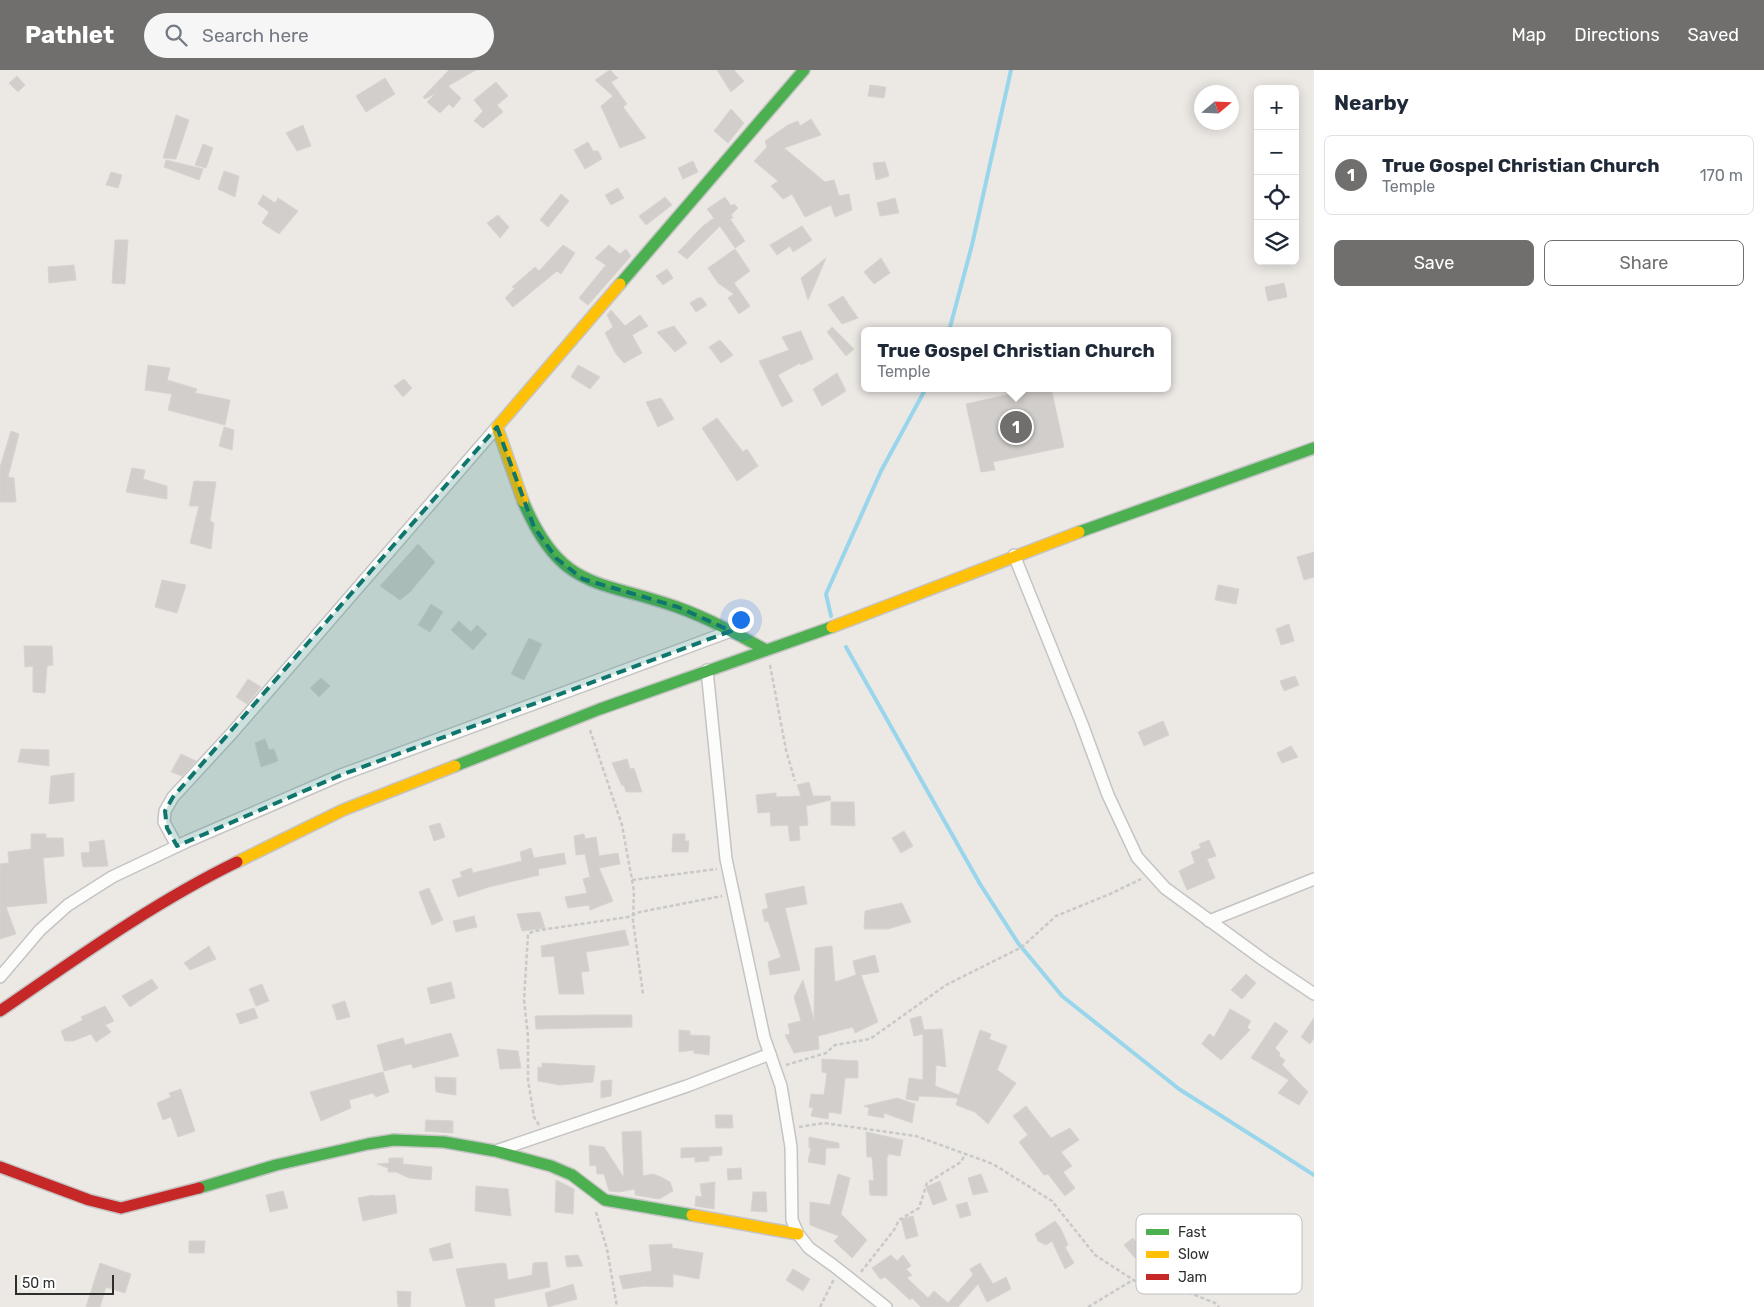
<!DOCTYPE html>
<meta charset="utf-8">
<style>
body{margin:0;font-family:Rubik,sans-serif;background:#f6f6f7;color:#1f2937}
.controls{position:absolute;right:15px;top:15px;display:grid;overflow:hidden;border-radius:8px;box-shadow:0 2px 12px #0003}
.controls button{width:45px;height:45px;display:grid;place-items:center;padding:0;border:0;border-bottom:1px solid #e0e1e3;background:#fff;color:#1f2937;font:25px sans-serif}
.compass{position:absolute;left:1194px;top:15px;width:45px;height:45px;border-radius:50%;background:#fff;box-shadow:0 2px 12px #0003;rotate:71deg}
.scale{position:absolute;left:15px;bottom:12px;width:99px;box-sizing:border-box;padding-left:5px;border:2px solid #2e2e2e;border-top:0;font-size:14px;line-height:18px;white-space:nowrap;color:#2e2e2e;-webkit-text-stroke:4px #fff;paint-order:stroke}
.you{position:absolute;left:740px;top:549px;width:18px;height:18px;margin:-12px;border:4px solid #fff;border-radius:50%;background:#1a73e8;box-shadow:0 0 0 8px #1a73e833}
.badge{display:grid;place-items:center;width:32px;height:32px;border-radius:50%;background:#706f6e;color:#fff;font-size:16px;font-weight:700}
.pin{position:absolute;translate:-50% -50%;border:2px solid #fff;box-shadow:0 1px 5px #0006}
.popup{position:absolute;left:861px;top:257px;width:310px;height:65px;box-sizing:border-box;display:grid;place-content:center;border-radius:8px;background:#fff;filter:drop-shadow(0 1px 4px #0005);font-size:16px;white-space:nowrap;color:#747a83}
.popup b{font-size:19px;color:#1f2937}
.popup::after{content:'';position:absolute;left:50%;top:100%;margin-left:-10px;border:10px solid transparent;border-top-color:#fff}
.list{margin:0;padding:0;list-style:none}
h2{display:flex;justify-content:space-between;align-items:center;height:65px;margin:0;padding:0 20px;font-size:21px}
h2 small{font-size:16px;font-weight:400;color:#747a83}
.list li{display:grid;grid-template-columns:32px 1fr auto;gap:15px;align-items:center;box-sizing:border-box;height:80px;margin:0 10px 10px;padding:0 10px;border:1px solid #e0e1e3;border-radius:8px}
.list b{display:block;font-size:19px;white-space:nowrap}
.list p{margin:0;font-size:16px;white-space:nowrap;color:#747a83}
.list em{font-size:16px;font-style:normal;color:#747a83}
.actions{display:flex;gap:10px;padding:15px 20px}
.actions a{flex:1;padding:11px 0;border:1px solid #706f6e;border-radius:8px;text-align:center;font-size:18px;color:#706f6e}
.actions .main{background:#706f6e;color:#fff}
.icon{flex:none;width:28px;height:28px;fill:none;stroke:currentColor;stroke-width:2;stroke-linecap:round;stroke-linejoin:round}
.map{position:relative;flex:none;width:1314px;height:1237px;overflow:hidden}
header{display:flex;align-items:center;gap:30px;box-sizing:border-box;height:70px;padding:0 25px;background:#706f6e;color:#fff}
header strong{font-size:24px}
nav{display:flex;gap:28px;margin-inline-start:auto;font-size:18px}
.search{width:350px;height:45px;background:#f6f6f7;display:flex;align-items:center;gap:12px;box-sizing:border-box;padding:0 18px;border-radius:28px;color:#747a83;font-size:19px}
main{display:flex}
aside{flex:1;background:#fff}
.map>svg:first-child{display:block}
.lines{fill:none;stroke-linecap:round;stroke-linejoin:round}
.stream{stroke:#99d6ec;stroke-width:4}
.building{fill:#d1cecb;stroke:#d7d4d0}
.street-casing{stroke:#c5c4c5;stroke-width:14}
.fast-casing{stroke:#c5c4c5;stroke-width:14}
.slow-casing{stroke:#c5c4c5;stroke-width:14}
.jam-casing{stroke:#c5c4c5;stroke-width:14}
.path{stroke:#c9c9c8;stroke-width:2.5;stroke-dasharray:4 2.5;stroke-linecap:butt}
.street{stroke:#fcfcfb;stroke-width:11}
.fast{stroke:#4caf50;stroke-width:11}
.slow{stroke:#ffc107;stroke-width:11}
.jam{stroke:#c62828;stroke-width:11}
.marked{fill:#0f766e;fill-opacity:0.2;stroke:#0f766e;stroke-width:4;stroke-dasharray:10 6;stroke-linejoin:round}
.key{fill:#fff;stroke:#c0c0c0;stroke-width:1}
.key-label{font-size:14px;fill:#2e2e2e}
</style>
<header>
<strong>Pathlet</strong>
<div class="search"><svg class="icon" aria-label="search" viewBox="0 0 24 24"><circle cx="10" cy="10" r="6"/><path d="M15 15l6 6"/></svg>Search here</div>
<nav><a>Map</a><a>Directions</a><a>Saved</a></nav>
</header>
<main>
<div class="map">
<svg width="1314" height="1237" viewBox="0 0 1314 1237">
<rect width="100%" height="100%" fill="#ece8e4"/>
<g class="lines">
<g class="stream">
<path d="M949,261L972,175L1011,0"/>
<path d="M831,546L826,524L881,401L926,318"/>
<path d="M846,577L980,814L1018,873L1062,926L1179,1019L1314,1105"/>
</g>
</g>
<g class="building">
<path d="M449,0H476L448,16L461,28L453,38L449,34L440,43L427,32L436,23L425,29L423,27Z"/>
<path d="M610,0L618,8L611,12L627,34L623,37L646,68L620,78L601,36L613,26L595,10Z"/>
<path d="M717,0H734L744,11L731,22Z"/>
<path d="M17,6L25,15L18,22L9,13Z"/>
<path d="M385,8L395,24L366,42L356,26Z"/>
<path d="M496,12L508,26L497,35L503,42L483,58L474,51L483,41L474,30Z"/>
<path d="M870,15L886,17L884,28L868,26Z"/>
<path d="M731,39L744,53L728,73L714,61Z"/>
<path d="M176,45L189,50L176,89L163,88Z"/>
<path d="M811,49L821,65L784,78L825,112L834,110L839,126L849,124L852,140L835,147L831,135L805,147L792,124L783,129L771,116L778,111L754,91L767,77L765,71L788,55L798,51L800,56Z"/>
<path d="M303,55L311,76L297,81L286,63Z"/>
<path d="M588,72L593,81H598L602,89L585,99L574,80Z"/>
<path d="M203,74L213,78L206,98L195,95Z"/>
<path d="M166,90L203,99L199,110L164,97Z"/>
<path d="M693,91L698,102L683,109L678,98Z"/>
<path d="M885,92L889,106L876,110L873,93Z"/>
<path d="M224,101L239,106L235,127L218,119Z"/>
<path d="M111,102L122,105L118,118L106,115Z"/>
<path d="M618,118L624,128L611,135L605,125Z"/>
<path d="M561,124L569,131L548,157L540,150Z"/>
<path d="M263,125L275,133L278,128L298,141L279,164L262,153L269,142L258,134Z"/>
<path d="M665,127L672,135L646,155L639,146Z"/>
<path d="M725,127L731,136L734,134L738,138L731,145L733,148L730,149L745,171L735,178L720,156L687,189L678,182L703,156L714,148L707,139Z"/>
<path d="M895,128L899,143L880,146L877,133Z"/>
<path d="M498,145L509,157L500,168L487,153Z"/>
<path d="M802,156L812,170L793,182L790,176L777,185L770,175Z"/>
<path d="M115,170H128L125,214L112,213Z"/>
<path d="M563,175L575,183L561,204L557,201L513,237L505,228L515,218L512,217L535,197L539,201Z"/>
<path d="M609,175L620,184L626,179L631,186L588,235L579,228L606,195L595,188Z"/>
<path d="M735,179L750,201L734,213L750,236L739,244L728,228L734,224L718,213L708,198Z"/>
<path d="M826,188L818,207L808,230L801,208Z"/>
<path d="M881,188L890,203L874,214L864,202Z"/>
<path d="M74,195L76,210L49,213L48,197Z"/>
<path d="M667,199L673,208L663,215L656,206Z"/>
<path d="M1284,213L1287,227L1268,231L1265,217Z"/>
<path d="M843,226L858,248L842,254L828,235Z"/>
<path d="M698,228H702L707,235L696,242L690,233Z"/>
<path d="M611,240L625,256L640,245L648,256L632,265L642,283L624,293L616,284L605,263L613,257L607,245Z"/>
<path d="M674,256L687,273L675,282L657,262Z"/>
<path d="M832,257L854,279L846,286L827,262Z"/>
<path d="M801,261L813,289L801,295L800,293L778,305L793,331L782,337L759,291L789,280L782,267Z"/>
<path d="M720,270L733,285L721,293L709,277Z"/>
<path d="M148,295L170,298L167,310L197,319L195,323L230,330L225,355L168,340L172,324L145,320Z"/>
<path d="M578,295L600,307L590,319L571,307Z"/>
<path d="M837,303L846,321L822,336L813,319Z"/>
<path d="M404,309L412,318L403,327L394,316Z"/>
<path d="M1037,318H1051L1064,377L993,392L995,400L981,402L966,334Z"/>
<path d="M661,328L674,349L658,357L646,332Z"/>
<path d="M717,348L743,382L747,379L758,396L737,411L702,358Z"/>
<path d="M224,357L234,360L232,380L219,376Z"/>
<path d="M11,361L19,364L8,407L14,408L16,432H0V397Z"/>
<path d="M132,398L145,400L143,409L167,416V429L126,422Z"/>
<path d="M194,411L216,412L210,451L214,453L211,479L190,473L199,436H189Z"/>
<path d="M418,474L435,492L410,522L400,530L380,516Z"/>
<path d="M1314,482V507L1304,510L1297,487Z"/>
<path d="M162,510L186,515L177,543L155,537Z"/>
<path d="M1218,515L1239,519L1236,534L1215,530Z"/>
<path d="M431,534L443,542L430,562L418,555Z"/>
<path d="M459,551L471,562L477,555L487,564L473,580L451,560Z"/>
<path d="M1289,554L1294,571L1281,575L1276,559Z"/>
<path d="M529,568L542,574L524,610L511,604Z"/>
<path d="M24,576H52L53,595L47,596L45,623L33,622V596L25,597Z"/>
<path d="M1295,606L1299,615L1284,621L1280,611Z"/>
<path d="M321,608L330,616L319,627L310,618Z"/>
<path d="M248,609L261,617L247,634L236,627Z"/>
<path d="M1163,651L1169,665L1144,676L1138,662Z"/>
<path d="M265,669L269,680L274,679L278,691L261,697L255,673Z"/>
<path d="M1291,676L1298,687L1282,693L1277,683Z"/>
<path d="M21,679L49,680V696L18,692Z"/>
<path d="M181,684L196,691L182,706L171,702Z"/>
<path d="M627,689L630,699L634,698L642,722H626L624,715L622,716L612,693Z"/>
<path d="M74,703V731L49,734L51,706Z"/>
<path d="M809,712L813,726H830L831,730L806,736L808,755L799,756L800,770L790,771L788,755L771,756L770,742L758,743L756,725L776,723V727L801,726L797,715Z"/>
<path d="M831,732H854L855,756L831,755Z"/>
<path d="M440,753L445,767L434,771L429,756Z"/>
<path d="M904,761L913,776L901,783L892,768Z"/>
<path d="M31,764H46V768H63L64,786L43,788L47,833L6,837L16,864L0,869V794L9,793L8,782L31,779Z"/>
<path d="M584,764L585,769L596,767L599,786L618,783L620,794L599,798L613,831L590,840L589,835L568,838L565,827L587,823L583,809L590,807L585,784L576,785L574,766Z"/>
<path d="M673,764H685V771H689L688,782H672Z"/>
<path d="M104,770L108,796L83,797L81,783L90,782L89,772Z"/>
<path d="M1209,770L1216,786L1207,789L1215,808L1187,820L1179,801L1195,793L1191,782L1201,778L1199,774Z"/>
<path d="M531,778L534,788L564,783L566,794L538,799L539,805L489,817L458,827L452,810L462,807L460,802L471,798L473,803L522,791L520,782Z"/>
<path d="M804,816L807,834L785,838L800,900L770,905L768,892L781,887L768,851L765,852L762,840L768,838L765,824Z"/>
<path d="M429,818L443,850L432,855L419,822Z"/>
<path d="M902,833L911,852L888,859H864L865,841Z"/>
<path d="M540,842L545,858L522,861L517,844Z"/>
<path d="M474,846L477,857L456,862L453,851Z"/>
<path d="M625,860L629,875L586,882L589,901L581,902L584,924H559L554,886L542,887L541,876Z"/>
<path d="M209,876L216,889L190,900L184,893Z"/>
<path d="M832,876L835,912L856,905L853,891L875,885L879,902L861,905L878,952L855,963L853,957L818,966L819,979L794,983L785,965L790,964L788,954L801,951L794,927L803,910L814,950L815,878Z"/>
<path d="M1246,904L1256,913L1242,929L1231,920Z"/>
<path d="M152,909L158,918L130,937L122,926Z"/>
<path d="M451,912L455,928L431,934L427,918Z"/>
<path d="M262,914L269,931L256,936L249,919Z"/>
<path d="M345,931L350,947L337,950L332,935Z"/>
<path d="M105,936L114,951L105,955L111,962L96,972L91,964L73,971H65L61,961L83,950L81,947Z"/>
<path d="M254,938L258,948L240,954L236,944Z"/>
<path d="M1230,939L1251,951L1247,957L1250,960L1221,990L1202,974L1209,964L1214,967Z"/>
<path d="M595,945H632V957L536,959L535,946Z"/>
<path d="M921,946L924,960L942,959L946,997L936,995L935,1016L959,1025L980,960L991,964L989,969L1007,976L997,1000L1016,1013L988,1054L975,1042L956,1035L958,1028L919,1026L918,1031L906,1029L909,1008L923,1010V964L914,966L910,949Z"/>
<path d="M1314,948V968L1310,974L1301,967Z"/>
<path d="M1275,952L1288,961L1275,978L1280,983L1279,986L1285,990L1282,995L1308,1022L1299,1035L1278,1023L1289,1010L1251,988Z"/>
<path d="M679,960L690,961V965L710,966L709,985L694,983V980L679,982Z"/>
<path d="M451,963L459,986L413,998L411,994L384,1001L377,975L403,968L405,975Z"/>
<path d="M497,979L518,981L521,998L500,999Z"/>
<path d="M822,989L858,991V1008H845L841,1044L829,1042L828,1049L811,1046L813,1038L809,1037L811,1024L824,1025L827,1003L822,1002Z"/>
<path d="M542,993L595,996L593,1012L560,1015L538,1011V997L542,998Z"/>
<path d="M383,1002L389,1022L376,1027L373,1023L349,1030L351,1038L321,1051L310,1022Z"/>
<path d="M435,1007L456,1008V1025L436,1022Z"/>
<path d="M612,1010L611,1026L601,1028V1011Z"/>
<path d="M181,1019L195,1061L178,1067L171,1047L163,1050L157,1033L171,1027L169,1023Z"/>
<path d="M897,1028L915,1034L912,1053L884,1043V1048L868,1045L869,1038L864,1036Z"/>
<path d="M1026,1036L1051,1068L1070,1058L1079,1070L1061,1082L1072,1096L1063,1102L1075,1118L1065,1126L1048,1104L1044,1105L1019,1072L1028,1065L1013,1046Z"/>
<path d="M715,1045H732L733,1058H716Z"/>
<path d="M426,1050L453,1051V1063L425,1061Z"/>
<path d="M641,1061L643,1106L653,1104L661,1107L670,1112L673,1121L659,1129L635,1125V1119L619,1122L609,1121L604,1104H597L596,1095L590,1096L589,1075L604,1077L624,1108L622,1062Z"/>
<path d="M866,1062L903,1070L900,1086L889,1084L887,1088V1126L870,1125L869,1110L874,1111L872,1087H867Z"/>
<path d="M809,1067L839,1073V1078H826L825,1095L808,1092L811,1078H809Z"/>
<path d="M722,1077V1085L709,1086V1091L695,1092V1087L681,1088V1078Z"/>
<path d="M389,1088H403V1094L432,1097L431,1110L409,1108L396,1102H388V1098L377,1094L389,1093Z"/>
<path d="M741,1098L742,1109L728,1110L727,1099Z"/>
<path d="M838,1104L850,1108L841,1144L867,1170L852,1188L834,1171L839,1166L810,1155V1132L830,1135Z"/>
<path d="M981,1104L988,1122L973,1125L968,1108Z"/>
<path d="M556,1110L574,1119L573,1144L555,1142Z"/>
<path d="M940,1111L947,1130L933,1135L926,1117Z"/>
<path d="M715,1112L714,1139L695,1136L696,1126L702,1127L700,1114Z"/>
<path d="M476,1116L508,1119L511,1146L475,1141Z"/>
<path d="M283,1121L288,1138L270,1142L266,1125Z"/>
<path d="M753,1122H766L767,1142L751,1141Z"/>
<path d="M373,1125V1126L395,1125L397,1143L363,1151L358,1128Z"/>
<path d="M967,1132L971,1145L960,1148L956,1135Z"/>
<path d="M913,1146L918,1166L906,1169L901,1149Z"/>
<path d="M1055,1151L1061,1159L1068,1175L1065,1177L1074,1193L1065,1199L1052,1171L1046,1175L1038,1171L1035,1164Z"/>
<path d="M1133,1168L1143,1181L1135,1188L1124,1175Z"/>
<path d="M189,1171H205L204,1183H189Z"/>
<path d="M1225,1172L1241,1199L1212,1211L1205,1197L1211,1193L1205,1181Z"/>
<path d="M450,1173L453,1188L433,1191L429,1179Z"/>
<path d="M672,1174V1178L703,1183L699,1209L673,1204V1217L644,1216L623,1219L619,1206L652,1201L649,1175Z"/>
<path d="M578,1185L583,1196L567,1197L565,1186Z"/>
<path d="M891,1185L897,1191L903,1185L911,1196L906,1199L912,1205L907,1208L928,1228L934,1221L948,1233L973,1205L970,1199L980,1193L993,1214L1006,1207L1011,1219L987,1232L978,1214L958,1237H921L912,1228L910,1230L885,1207L880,1209L872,1198Z"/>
<path d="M547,1192L550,1217L494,1229L495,1237H466L456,1199L502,1193L506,1194L508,1210L532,1205L533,1193Z"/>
<path d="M100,1193L131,1204L125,1223L106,1217L100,1237H86Z"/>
<path d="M793,1199L810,1209L803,1221L786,1210Z"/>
<path d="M573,1214L577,1229L548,1237L545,1223Z"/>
<path d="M397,1221L411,1222L410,1237H398Z"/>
</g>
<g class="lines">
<defs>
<g id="street">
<path d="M1014,485L1082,654L1108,725L1137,787L1165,818L1265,891L1314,924"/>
<path d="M707,600L726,789L764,967L781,1016L791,1077L792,1150L798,1164L809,1178L834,1196L886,1237"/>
<path d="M177,776L164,752L165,741L173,727L232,663L497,357"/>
<path d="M1209,851L1314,809"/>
<path d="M0,907L40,860L68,835L112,807L188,771L341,705L731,561"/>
<path d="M496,1081L687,1016L770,984"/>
</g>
<g id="fast">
<path d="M620,214L804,0"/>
<path d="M523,431C561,521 597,509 677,537C708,548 737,564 766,580"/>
<path d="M1079,462L1314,378"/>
<path d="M455,696L600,639L832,557"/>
<path d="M199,1118L276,1095L368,1074L394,1070L444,1072L495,1081L551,1096L572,1105L605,1130L692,1145"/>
</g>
<g id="slow">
<path d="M523,431L497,357L620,214"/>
<path d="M832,557L1079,462"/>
<path d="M237,792L343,740L455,696"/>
<path d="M692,1145L798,1164"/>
</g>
<g id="jam">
<path d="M0,941C77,888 153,833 237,792"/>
<path d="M0,1097L89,1130L121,1138L199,1118"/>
</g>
</defs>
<use href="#street" class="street-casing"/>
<use href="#fast" class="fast-casing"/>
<use href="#slow" class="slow-casing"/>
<use href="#jam" class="jam-casing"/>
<g class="path">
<path d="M770,595L786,680L795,711"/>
<path d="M590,660L622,755L634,821L633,851L643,924"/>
<path d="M632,810L717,799"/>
<path d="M786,995L826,983L835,975L870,969L946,915L1022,877L1056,846L1110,824L1141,809"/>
<path d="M539,1055L534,1047L528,1010V966L524,930L528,864L534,861L628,847L640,842L722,826"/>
<path d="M799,1057L824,1053L916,1066L993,1094L1052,1131L1095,1185L1138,1213L1170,1215L1215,1233L1219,1237"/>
<path d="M596,1142L607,1179L617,1237"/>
<path d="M861,1202L894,1160L899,1150L919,1138L927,1113L961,1092L965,1084"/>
<path d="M820,1237L834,1209"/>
<path d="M1088,1237L1133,1210"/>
</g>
<use href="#street" class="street"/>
<use href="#fast" class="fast"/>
<use href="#slow" class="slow"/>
<use href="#jam" class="jam"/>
</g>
<path class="marked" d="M497,357L534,457L557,489L583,509L678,537L731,561L341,705L177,776L167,758L165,741L173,727Z"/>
<rect x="1136" y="1144" width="166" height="80" rx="8" class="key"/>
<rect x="1146" y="1159" width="23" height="6" fill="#4caf50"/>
<rect x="1146" y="1181" width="23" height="7" fill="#ffc107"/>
<rect x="1146" y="1204" width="23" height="6" fill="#c62828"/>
<g class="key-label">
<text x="1178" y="1167">Fast</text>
<text x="1178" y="1189">Slow</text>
<text x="1178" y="1212">Jam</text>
</g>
</svg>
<div class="controls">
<button>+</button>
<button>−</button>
<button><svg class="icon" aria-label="locate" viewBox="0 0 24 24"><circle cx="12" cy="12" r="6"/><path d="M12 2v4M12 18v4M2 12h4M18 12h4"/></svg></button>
<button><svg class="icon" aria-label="layers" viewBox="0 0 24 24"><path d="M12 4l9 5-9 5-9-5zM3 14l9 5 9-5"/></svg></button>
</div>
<svg class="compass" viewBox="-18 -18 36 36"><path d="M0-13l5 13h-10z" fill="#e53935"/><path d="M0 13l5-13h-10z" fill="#747a83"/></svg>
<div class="scale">50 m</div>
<div class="you"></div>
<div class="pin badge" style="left:1016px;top:357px">1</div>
<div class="popup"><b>True Gospel Christian Church</b>Temple</div>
</div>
<aside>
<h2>Nearby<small></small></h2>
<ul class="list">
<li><span class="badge">1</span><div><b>True Gospel Christian Church</b><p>Temple</p></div><em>170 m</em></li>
</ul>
<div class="actions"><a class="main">Save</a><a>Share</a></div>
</aside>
</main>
